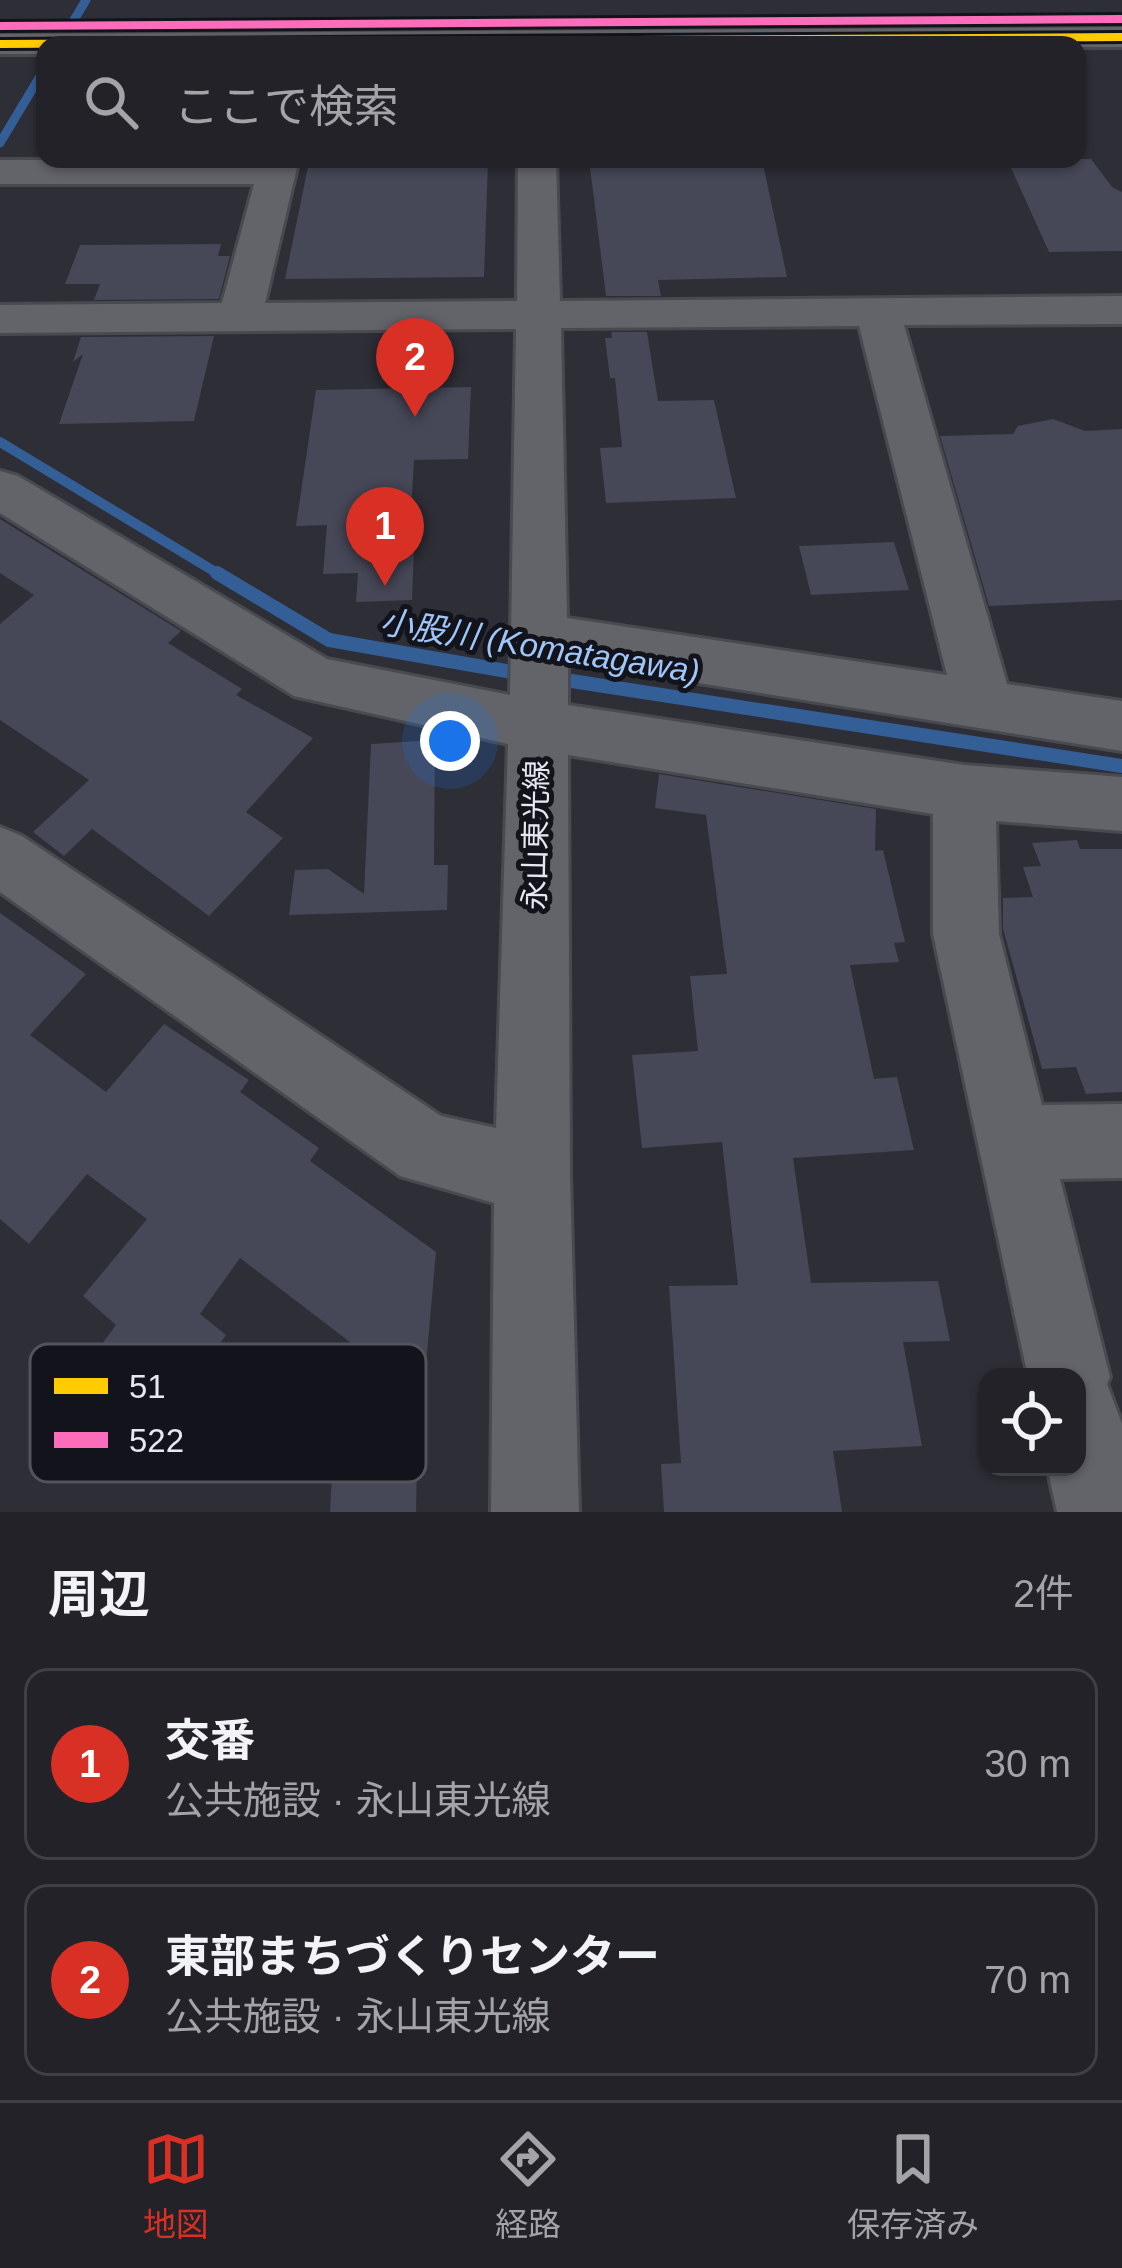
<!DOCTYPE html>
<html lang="ja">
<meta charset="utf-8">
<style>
body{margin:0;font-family:Helvetica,"Noto Sans JP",sans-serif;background:#2e2f34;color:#f1f3f6}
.controls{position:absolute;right:36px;bottom:36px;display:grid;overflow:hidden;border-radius:24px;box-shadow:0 3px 9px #0004}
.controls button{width:108px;height:108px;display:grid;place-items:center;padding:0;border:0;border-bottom:3px solid #3f3f45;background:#222228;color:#f1f3f6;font:60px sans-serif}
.you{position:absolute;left:450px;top:741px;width:42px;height:42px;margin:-30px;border:9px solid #fff;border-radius:50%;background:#1a73e8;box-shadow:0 0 0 18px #1a73e833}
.badge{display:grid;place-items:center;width:78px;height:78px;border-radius:50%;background:#d93025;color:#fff;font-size:39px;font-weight:700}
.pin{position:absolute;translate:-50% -99px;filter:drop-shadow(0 3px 6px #0008)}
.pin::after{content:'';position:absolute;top:63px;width:42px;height:36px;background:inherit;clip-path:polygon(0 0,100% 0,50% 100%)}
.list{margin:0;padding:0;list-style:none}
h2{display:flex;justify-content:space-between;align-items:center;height:156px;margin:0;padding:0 48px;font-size:51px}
h2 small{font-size:39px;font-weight:400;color:#a2a4a8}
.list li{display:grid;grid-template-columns:78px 1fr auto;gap:36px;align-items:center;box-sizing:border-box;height:192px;margin:0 24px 24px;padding:0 24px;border:3px solid #3f3f45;border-radius:24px}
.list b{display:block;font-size:45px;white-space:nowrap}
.list p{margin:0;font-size:39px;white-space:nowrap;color:#a2a4a8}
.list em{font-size:39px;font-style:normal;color:#a2a4a8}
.icon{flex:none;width:66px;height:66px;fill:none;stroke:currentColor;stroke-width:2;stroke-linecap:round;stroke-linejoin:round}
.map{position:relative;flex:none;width:1122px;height:1512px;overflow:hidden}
.search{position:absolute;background:#222228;box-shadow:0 3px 9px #0004;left:36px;right:36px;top:36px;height:132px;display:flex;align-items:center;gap:30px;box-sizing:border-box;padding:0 42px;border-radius:24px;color:#a2a4a8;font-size:45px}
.sheet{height:588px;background:#222228}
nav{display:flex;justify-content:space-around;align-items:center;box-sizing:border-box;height:168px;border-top:3px solid #3f3f45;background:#222228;font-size:33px;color:#a2a4a8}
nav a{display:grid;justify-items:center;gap:6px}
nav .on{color:#d93025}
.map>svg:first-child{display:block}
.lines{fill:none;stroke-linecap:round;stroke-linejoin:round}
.stream-far2{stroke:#345e96;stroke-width:9}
.stream-far1{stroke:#345e96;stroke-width:10}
.stream{stroke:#345e96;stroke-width:14}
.building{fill:#464757}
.minor-casing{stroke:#484a50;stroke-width:6}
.minor{fill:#63646a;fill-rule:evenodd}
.bus-1-casing{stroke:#13141b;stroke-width:14}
.bus-2-casing{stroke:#13141b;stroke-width:14}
.bus-1{stroke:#fc0;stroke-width:8}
.bus-2{stroke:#fb6dba;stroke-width:8}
.labels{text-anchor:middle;stroke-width:10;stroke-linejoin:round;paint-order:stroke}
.street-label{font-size:30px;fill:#e6e8f1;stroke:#13141b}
.water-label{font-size:33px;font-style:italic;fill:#9fc6f9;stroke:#13141b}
.key{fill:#13141b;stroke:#52545b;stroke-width:3}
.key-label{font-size:33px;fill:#e6e8f1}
</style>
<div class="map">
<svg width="1122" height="1512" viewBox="0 0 1122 1512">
<rect width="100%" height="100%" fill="#2d2e36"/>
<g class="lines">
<g class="stream-far2">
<path d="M59,45L86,0"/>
<path d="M0,143L45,68"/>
</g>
<path class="stream-far1" d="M0,442L222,576"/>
<g class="stream">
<path d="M217,573L329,640L524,674"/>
<path d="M552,678L1122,766"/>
</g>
</g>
<g class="building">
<path d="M603,159H762L787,277L658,280L661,296H606L590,167H604Z"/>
<path d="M1007,159H1091L1112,187L1122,192V251L1049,252Z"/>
<path d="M488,161L484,277L285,279L309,162Z"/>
<path d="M221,244L218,256H230L219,299L94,300L100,284H65L80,245Z"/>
<path d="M611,332H647L658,401L714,400L736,498L606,503L600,448L622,447L615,378H610L605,338H612Z"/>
<path d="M214,336L194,421L59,424L83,354L73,362L81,337Z"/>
<path d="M471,387L468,459L414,460L409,546H414L412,600L356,602L358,573L323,574L327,525L296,526L316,390Z"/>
<path d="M1053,419L1085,431L1122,429V600L989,606L940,436L1013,434L1018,426Z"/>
<path d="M0,519L181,631L168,643L242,689L236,695L313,738L246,812L283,838L209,916L92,829L64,856L33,832L89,780L0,720V624L34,595L0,573Z"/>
<path d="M894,542L909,590L811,595L799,546Z"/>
<path d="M435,740L434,865H448L447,910L289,915L295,870L328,869L364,894L371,744Z"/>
<path d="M659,774L876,809L875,851L883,850L905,942L894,943L899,962L850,965L874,1079L897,1077L914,1150L793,1158L811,1283L938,1281L950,1341L903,1342L922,1446L833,1451L842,1512H664L661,1464L681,1463L669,1286L738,1285L722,1142L642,1148L632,1055L698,1051L690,976L727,974L706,815L655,808Z"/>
<path d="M1077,840L1080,849H1122V1092L1086,1094L1076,1067L1042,1069L1003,929V898L1033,897L1023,867L1041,866L1032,843Z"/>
<path d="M0,913L86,974L30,1035L106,1092L164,1024L249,1080L240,1092L319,1148L310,1161L436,1252L423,1398L240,1258L200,1314L226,1335L154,1438L79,1375L116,1325L83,1296L147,1219L87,1174L29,1244L0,1219Z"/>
<path d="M418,1410L416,1512H330L335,1415Z"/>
</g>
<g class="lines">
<defs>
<g id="minor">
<path d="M1122,27V47L45,45V54H0V34Z"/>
<path d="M299,159L265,303L517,301L518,159H556L560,301L1122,296V324L904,325L1007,684L1122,701V751L568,662V705L964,765L1122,777V831L996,821L999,934L1042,1105L1122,1104V1178L1060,1179L1110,1377L1107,1384L1122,1424V1512H1057L1047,1467H1077V1377H1028L933,934V814L568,755L570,1174L579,1512H491L494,1203L400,1176L0,892V827L22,836L441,1116L496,1128L508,744L294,696L0,513V471L18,476L327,659L510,695L516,329L0,333V305L222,303L254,184H0V160ZM859,326L947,675L567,618L561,328Z"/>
</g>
</defs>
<use href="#minor" class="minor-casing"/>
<use href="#minor" class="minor"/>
<defs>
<path id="bus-1" d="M0,44L1122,37"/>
<path id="bus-2" d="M0,26L1122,19"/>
</defs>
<use href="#bus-1" class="bus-1-casing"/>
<use href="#bus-2" class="bus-2-casing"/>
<use href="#bus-1" class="bus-1"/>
<use href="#bus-2" class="bus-2"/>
</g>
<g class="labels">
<g class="street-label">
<text transform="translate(536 835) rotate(-89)" y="10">永山東光線</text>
</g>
<g class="water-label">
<text transform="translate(540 646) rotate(9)" y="12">小股川 (Komatagawa)</text>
</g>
</g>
<rect x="30" y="1344" width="396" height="138" rx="18" class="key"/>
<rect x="54" y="1378" width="54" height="16" fill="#fc0"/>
<rect x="54" y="1432" width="54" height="16" fill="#fb6dba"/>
<g class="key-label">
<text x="129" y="1398">51</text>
<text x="129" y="1452">522</text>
</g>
</svg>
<div class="controls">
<button><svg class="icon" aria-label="locate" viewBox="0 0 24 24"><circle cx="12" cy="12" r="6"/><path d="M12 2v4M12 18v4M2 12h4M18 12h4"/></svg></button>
</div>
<div class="you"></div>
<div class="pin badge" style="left:385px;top:586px">1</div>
<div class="pin badge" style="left:415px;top:417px">2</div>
<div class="search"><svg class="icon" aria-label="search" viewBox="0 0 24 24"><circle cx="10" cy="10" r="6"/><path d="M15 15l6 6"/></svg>ここで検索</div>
</div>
<section class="sheet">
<h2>周辺<small>2件</small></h2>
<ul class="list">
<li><span class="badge">1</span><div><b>交番</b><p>公共施設 · 永山東光線</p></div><em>30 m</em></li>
<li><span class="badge">2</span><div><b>東部まちづくりセンター</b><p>公共施設 · 永山東光線</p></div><em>70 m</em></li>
</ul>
</section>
<nav>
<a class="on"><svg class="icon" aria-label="map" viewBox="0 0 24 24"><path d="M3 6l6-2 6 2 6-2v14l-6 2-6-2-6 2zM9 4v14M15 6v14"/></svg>地図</a>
<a><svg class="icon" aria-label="directions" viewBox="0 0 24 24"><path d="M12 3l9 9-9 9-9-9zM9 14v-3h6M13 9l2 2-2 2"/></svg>経路</a>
<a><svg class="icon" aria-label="saved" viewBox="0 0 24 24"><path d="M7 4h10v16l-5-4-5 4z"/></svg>保存済み</a>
</nav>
